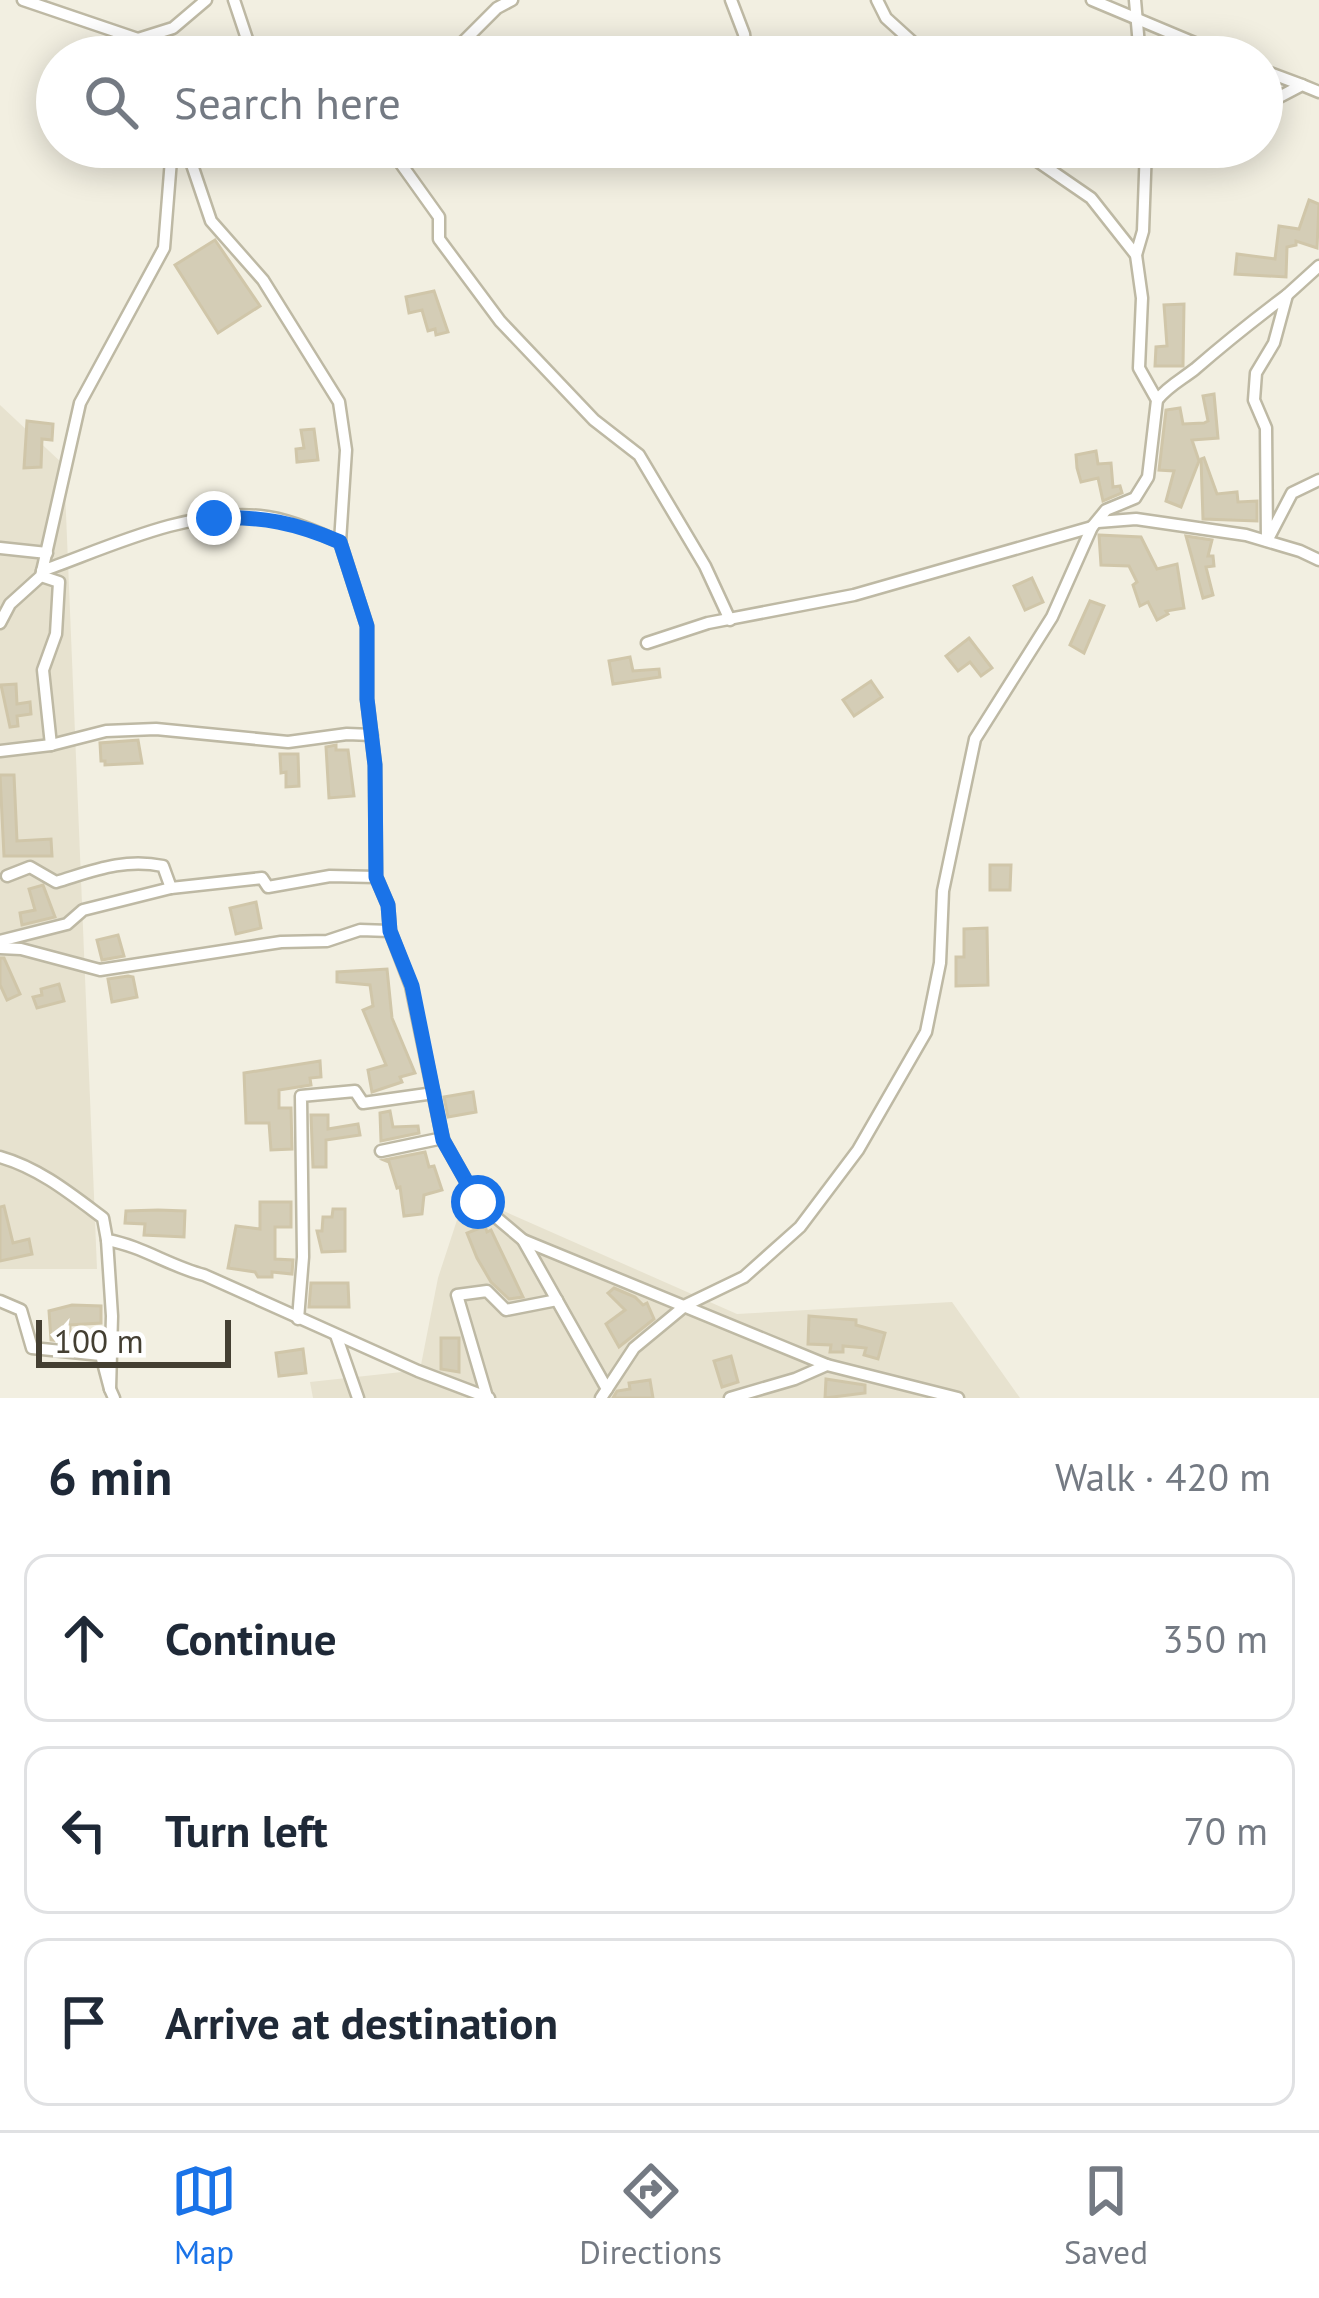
<!DOCTYPE html>
<meta charset="utf-8">
<style>
body{margin:0;font-family:"PT Sans",sans-serif;background:#f6f6f7;color:#1f2937}
.scale{position:absolute;left:36px;bottom:30px;width:195px;box-sizing:border-box;padding-left:12px;border:6px solid #443f32;border-top:0;font-size:33px;line-height:42px;white-space:nowrap;color:#443f32;-webkit-text-stroke:9px #fff;paint-order:stroke}
.stop{position:absolute;width:36px;height:36px;margin:-27px;border:9px solid #1a73e8;border-radius:50%;background:#fff}
.stop.end{background:#1a73e8;border-color:#fff;box-shadow:0 3px 12px #0008}
.list{margin:0;padding:0;list-style:none}
h2{display:flex;justify-content:space-between;align-items:center;height:156px;margin:0;padding:0 48px;font-size:51px}
h2 small{font-size:39px;font-weight:400;color:#747a83}
.list li{display:grid;grid-template-columns:78px 1fr auto;gap:36px;align-items:center;box-sizing:border-box;height:168px;margin:0 24px 24px;padding:0 24px;border:3px solid #e0e1e3;border-radius:24px}
.list b{display:block;font-size:45px;white-space:nowrap}
.list em{font-size:39px;font-style:normal;color:#747a83}
.icon{flex:none;width:66px;height:66px;fill:none;stroke:currentColor;stroke-width:2;stroke-linecap:round;stroke-linejoin:round}
.map{position:relative;flex:none;width:1319px;height:1398px;overflow:hidden}
.search{position:absolute;background:#fff;box-shadow:0 6px 30px #0003;left:36px;right:36px;top:36px;height:132px;display:flex;align-items:center;gap:30px;box-sizing:border-box;padding:0 42px;border-radius:66px;color:#747a83;font-size:45px}
.sheet{height:732px;background:#fff}
nav{display:flex;justify-content:space-around;align-items:center;box-sizing:border-box;height:168px;border-top:3px solid #e0e1e3;background:#fff;font-size:33px;color:#747a83}
nav a{display:grid;justify-items:center;gap:6px}
nav .on{color:#1a73e8}
.map>svg:first-child{display:block}
.residential{fill:#e7e2cf}
.building{fill:#d4cdb6;stroke:#d0c6a9;stroke-width:3}
.lines{fill:none;stroke-linecap:round;stroke-linejoin:round}
.street-casing{stroke:#beb9a4;stroke-width:15}
.street{stroke:#fff;stroke-width:10}
.route{stroke:#1a73e8;stroke-width:15}
</style>
<div class="map">
<svg width="1319" height="1398" viewBox="0 0 1319 1398">
<rect width="100%" height="100%" fill="#f2efe1"/>
<g class="residential">
<path d="M0,405L64,465L97,1269H0Z"/>
<path d="M490,1205L737,1314L952,1302L1020,1398H313L310,1382L420,1370L438,1278L457,1220Z"/>
</g>
<g class="building">
<path d="M1309,200L1319,204L1317,248L1296,241V245L1287,247L1286,277L1235,274L1237,254L1275,259L1279,226L1299,229Z"/>
<path d="M215,240L260,306L218,333L175,265Z"/>
<path d="M434,291L448,332L436,335L435,329L428,331L422,310L409,313L406,297Z"/>
<path d="M1184,304L1183,366H1155L1156,347L1167,346L1164,305Z"/>
<path d="M1214,394L1218,438L1192,440L1199,461L1181,507L1166,501L1174,471L1159,470L1166,410L1180,408L1183,424L1204,423L1208,421L1203,396Z"/>
<path d="M27,421L53,424L52,440L42,439L41,467L24,468Z"/>
<path d="M314,429L318,460L297,462L296,449L304,448L301,430Z"/>
<path d="M1096,451L1098,464L1111,463L1113,487L1120,486L1122,493L1103,501L1098,478L1081,482L1077,468L1076,455Z"/>
<path d="M1204,458L1217,494L1237,492L1238,502L1257,501V521L1203,519L1201,459Z"/>
<path d="M1099,535L1141,537L1157,569L1177,564L1184,608L1166,611L1168,614L1157,620L1148,602L1140,606L1133,585L1137,582L1129,566L1101,565Z"/>
<path d="M1186,536L1212,540L1208,556H1213L1214,566L1206,567L1213,595L1203,598Z"/>
<path d="M1032,578L1043,602L1025,610L1014,586Z"/>
<path d="M1090,601L1104,606L1084,653L1070,645Z"/>
<path d="M969,638L992,668L981,676L970,662L958,671L946,656Z"/>
<path d="M630,657L633,671L659,669L660,677L613,684L609,661Z"/>
<path d="M871,681L882,697L854,716L843,700Z"/>
<path d="M16,684L17,704L30,702L31,714L17,716L18,726L10,727L1,685Z"/>
<path d="M138,740L142,763L105,765V761H101L100,743Z"/>
<path d="M336,745V750H348L354,796L329,798L326,747Z"/>
<path d="M280,754H298L299,786L286,787V772L281,773Z"/>
<path d="M0,775H14L17,841L51,839L52,856H4Z"/>
<path d="M990,865H1011L1010,890H990Z"/>
<path d="M43,885L55,917L22,925L20,913L35,910L29,889Z"/>
<path d="M256,902L261,928L236,934L230,908Z"/>
<path d="M987,928L988,985L956,986V957H964V929Z"/>
<path d="M118,935L124,956L102,960L97,940Z"/>
<path d="M0,958H4L20,994L7,1000L0,985Z"/>
<path d="M387,969L392,1018L415,1073L400,1077L402,1082L372,1092L368,1070L386,1065L363,1010L373,1006L370,985L337,982V972Z"/>
<path d="M128,976L133,977L137,997L112,1002L108,979Z"/>
<path d="M59,984L64,1001L37,1008L33,997L42,995L41,989Z"/>
<path d="M320,1061L321,1077L310,1078L311,1085L279,1090V1108H291L292,1149L271,1150L269,1123H246L244,1073Z"/>
<path d="M473,1092L476,1112L448,1117L444,1097Z"/>
<path d="M390,1111L393,1127L418,1126L419,1133L381,1141L380,1113Z"/>
<path d="M311,1115H328V1129L358,1124L360,1135L326,1140V1167H313Z"/>
<path d="M425,1152L429,1167L434,1166L442,1190L424,1195L422,1214L404,1216L400,1187L397,1188L389,1162L384,1160Z"/>
<path d="M260,1202H291V1227H275V1259L293,1260L292,1274L272,1272V1277H258L255,1272L228,1268L236,1226L260,1229Z"/>
<path d="M4,1206L13,1243L29,1239L32,1254L0,1261V1207Z"/>
<path d="M333,1209H345V1251L322,1252L317,1231H322L323,1217H332Z"/>
<path d="M158,1210L185,1211L184,1237L144,1235L145,1224L125,1223L126,1211Z"/>
<path d="M485,1226L487,1232L491,1230L523,1297L509,1299L491,1282L477,1258L467,1233Z"/>
<path d="M311,1283H348L349,1307H309Z"/>
<path d="M614,1288L635,1297L643,1305L647,1303L654,1319L619,1347L606,1324L625,1310L608,1293Z"/>
<path d="M72,1305L101,1306V1323L70,1325V1342L51,1340L49,1311Z"/>
<path d="M809,1316L856,1320V1325L885,1333L878,1359L864,1355L866,1348L843,1346V1352H830L831,1345L808,1344Z"/>
<path d="M441,1338H459V1372L441,1369Z"/>
<path d="M303,1349L306,1373L279,1376L276,1353Z"/>
<path d="M731,1356L738,1382L722,1387L714,1361Z"/>
<path d="M826,1379L865,1385V1393L825,1398Z"/>
<path d="M650,1380L653,1398H613L617,1391L630,1389L629,1383Z"/>
</g>
<g class="lines">
<defs>
<g id="street">
<path d="M23,0L138,39L146,57"/>
<path d="M206,0L173,28L138,39L232,57"/>
<path d="M234,0L253,57"/>
<path d="M731,0L744,34L747,57"/>
<path d="M877,0L886,18L929,57"/>
<path d="M1092,0L1228,57"/>
<path d="M1135,0L1140,57"/>
<path d="M448,57L497,8L512,0"/>
<path d="M1262,70L1302,85"/>
<path d="M1262,106L1302,85L1319,92"/>
<path d="M186,147L211,221L263,280L339,402L346,450L340,542L367,626V699L375,765L376,877L388,905L390,931L411,986L443,1140L478,1202L523,1240L827,1365"/>
<path d="M389,147L439,217V239L500,321L594,420L639,455L705,566L730,620"/>
<path d="M1017,147L1091,198L1136,255"/>
<path d="M1287,295L1319,266"/>
<path d="M1157,400C1168,386 1181,380 1195,369C1225,343 1255,319 1287,295L1274,343L1256,373L1254,400L1266,428L1267,541L1292,493L1319,480"/>
<path d="M1098,522L1136,519L1246,535L1300,551L1319,560"/>
<path d="M0,548L47,553"/>
<path d="M42,571C109,547 187,509 260,516C289,519 314,531 340,542"/>
<path d="M41,576L59,582L56,634L43,670L51,745"/>
<path d="M0,623L10,604L41,576L80,403L164,248L172,147"/>
<path d="M647,643L708,623L854,595L1092,527"/>
<path d="M0,751L51,745L106,731L156,729L288,742L347,734L372,735"/>
<path d="M7,876L30,867L56,882C93,871 123,858 163,866L171,888"/>
<path d="M0,941L67,924L83,910L171,888L262,878L268,887L330,876L376,877"/>
<path d="M0,948L21,949L100,970L281,942L327,941L360,930L390,931"/>
<path d="M381,1151L443,1138"/>
<path d="M0,1157C39,1168 71,1194 103,1218L107,1240C142,1246 169,1266 204,1275L418,1371L489,1398"/>
<path d="M107,1240L112,1316L110,1389L114,1398"/>
<path d="M523,1240L607,1389L601,1398"/>
<path d="M0,1301L21,1310L32,1348L101,1355L110,1389"/>
<path d="M298,1319L303,1257L301,1096L355,1091L363,1103L434,1093"/>
<path d="M336,1335L358,1398"/>
<path d="M607,1389L634,1348L686,1305L744,1277L800,1227L858,1150L926,1032L940,963L943,891L975,739L1052,617L1092,527L1106,510L1135,498L1148,477L1157,400L1139,368L1142,298L1136,255L1143,231L1146,147"/>
<path d="M487,1397L457,1295L487,1291L506,1310L557,1300"/>
<path d="M730,1398L795,1379L827,1365L958,1398"/>
</g>
</defs>
<use href="#street" class="street-casing"/>
<use href="#street" class="street"/>
</g>
<g class="lines">
<path class="route" d="M214,518C262,516 296,523 340,542L367,626V699L375,765L376,877L388,905L390,931L412,986L443,1140L478,1202"/>
</g>
</svg>
<div class="scale">100 m</div>
<div class="stop" style="left:478px;top:1202px"></div>
<div class="stop end" style="left:214px;top:518px"></div>
<div class="search"><svg class="icon" aria-label="search" viewBox="0 0 24 24"><circle cx="10" cy="10" r="6"/><path d="M15 15l6 6"/></svg>Search here</div>
</div>
<section class="sheet">
<h2>6 min<small>Walk · 420 m</small></h2>
<ul class="list">
<li><svg class="icon" aria-label="ahead" viewBox="0 0 24 24"><path d="M12 20V5M6 11l6-6 6 6"/></svg><div><b>Continue</b></div><em>350 m</em></li>
<li><svg class="icon" aria-label="left" viewBox="0 0 24 24"><path d="M17 20v-9H6M10 6l-5 5 5 5"/></svg><div><b>Turn left</b></div><em>70 m</em></li>
<li><svg class="icon" aria-label="arrive" viewBox="0 0 24 24"><path d="M6 21V4h12l-3 4 3 4H6"/></svg><div><b>Arrive at destination</b></div></li>
</ul>
</section>
<nav>
<a class="on"><svg class="icon" aria-label="map" viewBox="0 0 24 24"><path d="M3 6l6-2 6 2 6-2v14l-6 2-6-2-6 2zM9 4v14M15 6v14"/></svg>Map</a>
<a><svg class="icon" aria-label="directions" viewBox="0 0 24 24"><path d="M12 3l9 9-9 9-9-9zM9 14v-3h6M13 9l2 2-2 2"/></svg>Directions</a>
<a><svg class="icon" aria-label="saved" viewBox="0 0 24 24"><path d="M7 4h10v16l-5-4-5 4z"/></svg>Saved</a>
</nav>
